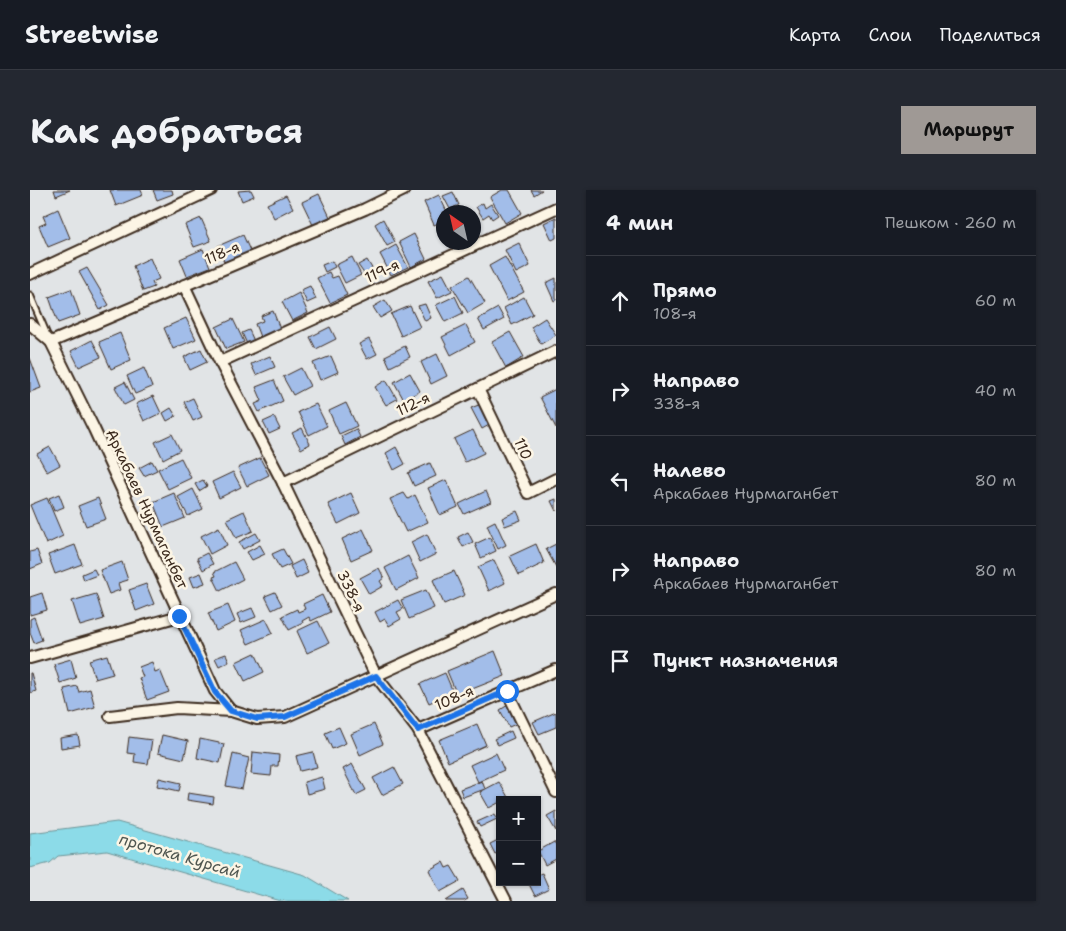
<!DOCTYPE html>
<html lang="ru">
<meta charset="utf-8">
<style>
body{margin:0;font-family:"Shantell Sans",sans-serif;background:#242831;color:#f1f3f6}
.controls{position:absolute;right:15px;bottom:15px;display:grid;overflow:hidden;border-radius:0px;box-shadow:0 1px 4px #0004}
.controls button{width:45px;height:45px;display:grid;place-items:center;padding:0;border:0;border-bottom:1px solid #363941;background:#171b24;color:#f1f3f6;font:25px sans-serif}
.compass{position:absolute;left:406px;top:15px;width:45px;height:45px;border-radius:50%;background:#171b24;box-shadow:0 1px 4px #0004;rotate:326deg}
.stop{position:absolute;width:15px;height:15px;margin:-11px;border:4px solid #1a73e8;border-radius:50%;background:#fff}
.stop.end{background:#1a73e8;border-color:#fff;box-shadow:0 1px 5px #0008}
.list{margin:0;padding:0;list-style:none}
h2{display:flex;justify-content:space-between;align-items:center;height:65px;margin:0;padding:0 20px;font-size:21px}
h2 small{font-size:16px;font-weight:400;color:#9ea1a6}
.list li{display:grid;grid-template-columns:32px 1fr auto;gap:15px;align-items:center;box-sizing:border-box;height:90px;padding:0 20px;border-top:1px solid #363941}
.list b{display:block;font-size:19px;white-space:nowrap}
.list p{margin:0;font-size:16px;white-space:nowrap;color:#9ea1a6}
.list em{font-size:16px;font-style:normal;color:#9ea1a6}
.icon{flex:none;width:28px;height:28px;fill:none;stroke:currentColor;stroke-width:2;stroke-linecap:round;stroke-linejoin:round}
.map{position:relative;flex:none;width:526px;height:711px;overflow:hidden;border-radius:0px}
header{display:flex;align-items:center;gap:30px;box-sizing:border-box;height:70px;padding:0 25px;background:#171b24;border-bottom:1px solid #363941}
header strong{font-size:24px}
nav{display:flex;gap:28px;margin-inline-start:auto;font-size:18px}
.intro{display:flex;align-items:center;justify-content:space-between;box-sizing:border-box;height:120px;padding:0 30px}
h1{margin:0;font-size:35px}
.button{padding:12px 22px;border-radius:0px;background:#9f9995;color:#111;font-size:18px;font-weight:700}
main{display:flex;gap:30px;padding:0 30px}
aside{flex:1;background:#171b24;border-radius:0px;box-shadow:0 1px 4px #0004}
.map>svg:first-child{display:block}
.water{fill:#8cdbe8;stroke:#6c9497}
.building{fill:#a2bde9;stroke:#3b2a1e}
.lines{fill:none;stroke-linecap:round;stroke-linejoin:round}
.lane-casing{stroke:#3b2a1e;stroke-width:9}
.street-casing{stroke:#3b2a1e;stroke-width:14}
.lane{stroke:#fcf5e5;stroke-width:5}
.street{stroke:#fcf5e5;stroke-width:10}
.route{stroke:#1a73e8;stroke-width:6}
.labels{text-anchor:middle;stroke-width:5;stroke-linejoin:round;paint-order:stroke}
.street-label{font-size:15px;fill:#3b2a1e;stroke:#fcf5e5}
.water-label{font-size:16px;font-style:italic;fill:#4f5650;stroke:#fcf5e5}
</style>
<header>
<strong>Streetwise</strong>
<nav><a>Карта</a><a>Слои</a><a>Поделиться</a></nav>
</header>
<div class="intro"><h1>Как добраться</h1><a class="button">Маршрут</a></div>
<main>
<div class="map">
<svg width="526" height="711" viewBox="0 0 526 711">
<rect width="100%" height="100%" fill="#e1e4e6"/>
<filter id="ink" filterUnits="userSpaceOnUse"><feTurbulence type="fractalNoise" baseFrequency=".02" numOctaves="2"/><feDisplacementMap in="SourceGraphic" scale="10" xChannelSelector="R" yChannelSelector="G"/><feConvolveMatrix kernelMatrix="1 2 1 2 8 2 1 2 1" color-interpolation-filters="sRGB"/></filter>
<g filter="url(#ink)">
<path class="water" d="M87,632L275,685L318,711H251L77,661L28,666L20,673L0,678V643Z"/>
<g class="building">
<path d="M24,0H40L26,6Z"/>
<path d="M80,0H111L113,5L86,16Z"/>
<path d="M123,0H142L143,4L127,10Z"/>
<path d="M221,0L224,6L212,11L208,1Z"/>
<path d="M472,0H479L492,23L475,33L460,7Z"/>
<path d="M501,0H512L504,5Z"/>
<path d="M423,2L429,15L420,19L413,6Z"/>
<path d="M289,4L300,27L283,35L272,12Z"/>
<path d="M256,5L263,18L244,28L237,14Z"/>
<path d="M409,5L417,22H413V31L404,35L394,12Z"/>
<path d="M453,13L455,18L461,14L468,25L462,29L459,24L453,28L446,17Z"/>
<path d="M28,19L40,48L18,57L9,36L16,33L13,26Z"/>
<path d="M526,27V48L522,50L514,33Z"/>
<path d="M171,28L181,51L164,57L155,35Z"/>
<path d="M353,29L365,52L357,56L345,34Z"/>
<path d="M384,44L396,69L381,77L369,52Z"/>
<path d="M213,45L221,63L195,74L188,56Z"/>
<path d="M489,53L500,76L486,83L475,60Z"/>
<path d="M366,55L378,77L361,85L350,64Z"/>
<path d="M173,59L180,77L157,86L150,69Z"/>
<path d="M322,67L331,85L315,93L306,75Z"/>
<path d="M475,67L494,102L477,111L459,76Z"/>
<path d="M120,68L129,89L122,92L124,97L113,101L103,76Z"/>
<path d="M337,70L343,80L335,85L328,75Z"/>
<path d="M302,71L305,77L295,82L292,75Z"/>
<path d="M57,78L79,115L70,120L49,82Z"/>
<path d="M299,82L302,88L308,86L317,105L300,113L287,88Z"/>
<path d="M413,84L422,101L407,108L398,91Z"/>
<path d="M439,86L455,113L438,123L422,96Z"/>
<path d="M526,88V110L524,111L516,93Z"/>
<path d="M280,96L286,109L277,113L271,100Z"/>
<path d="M41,99L50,125L28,133L19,107Z"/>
<path d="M269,103L278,123L262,131L252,112Z"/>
<path d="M425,106L433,123L415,132L406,115Z"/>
<path d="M494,107L503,124L482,135L474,118Z"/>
<path d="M355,110L362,121L350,128L343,117Z"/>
<path d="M395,114L401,128L395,131L388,116Z"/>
<path d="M380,116L390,137L371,146L361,124Z"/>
<path d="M468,118L474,129L454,140L448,129Z"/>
<path d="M243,121L250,139L230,147L225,134L233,131L231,126Z"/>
<path d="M156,128L166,149L143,159L134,138Z"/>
<path d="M515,128L526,145L511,154L501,137Z"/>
<path d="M203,129L214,152L196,159L186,137Z"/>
<path d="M436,135L445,152L421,165L412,147Z"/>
<path d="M300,137L306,149L286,159L280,147Z"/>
<path d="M219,140L224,151L217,154L212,143Z"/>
<path d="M480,142L494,167L476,178L462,152Z"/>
<path d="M90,143L101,170L81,179L69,152Z"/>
<path d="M339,149L347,164L337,169L329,154Z"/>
<path d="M62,150L71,167L49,177L41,161Z"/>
<path d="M375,156L380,167L360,177L355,166Z"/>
<path d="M171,159L177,172L160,180L154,167Z"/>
<path d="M407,164L417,186L401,194L391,172Z"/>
<path d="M240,166L245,177L226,185L221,174Z"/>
<path d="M301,166L308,182L290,190L283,173Z"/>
<path d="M0,168L11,198L0,202Z"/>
<path d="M114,178L122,197L105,204L97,186Z"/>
<path d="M271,178L280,196L263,205L253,187Z"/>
<path d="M380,183L390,201L374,210L364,192Z"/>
<path d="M244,190L253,211L229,222L225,214L232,211L226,197Z"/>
<path d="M356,190L367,209L356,215L345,197Z"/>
<path d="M95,192L104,210L94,215L85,197Z"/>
<path d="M526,199V238L510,207Z"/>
<path d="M123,206L131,223L114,231L106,214Z"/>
<path d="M163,208L172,227L163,231L154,212Z"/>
<path d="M316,213L327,236L309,244L299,221Z"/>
<path d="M286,214L297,236L279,245L268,222Z"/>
<path d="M451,214L461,234L452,239L441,218Z"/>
<path d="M141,218L146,226L137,231L133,223Z"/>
<path d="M244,227L250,239L239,244L233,232Z"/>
<path d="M272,238L280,254L271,259L262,243Z"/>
<path d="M326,239L330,247L315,255L311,246Z"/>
<path d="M443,240L454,263L435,272L424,249Z"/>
<path d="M142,244L150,260L133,269L125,252Z"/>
<path d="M20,257L30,275L17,282L7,264Z"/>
<path d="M366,257L375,274L364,280L356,263Z"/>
<path d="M151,268L161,288L138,299L128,279Z"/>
<path d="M230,268L239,285L217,296L208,278Z"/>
<path d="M122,271L127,280L114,286L109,278Z"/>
<path d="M400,273L406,286L384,296L378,283Z"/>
<path d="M203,282L211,297L189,308L182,292Z"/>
<path d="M173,290L177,296L169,301L165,294Z"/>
<path d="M416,290L428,317L410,325L398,298Z"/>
<path d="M163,299L173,319L158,326L148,307Z"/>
<path d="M456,301L461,312L434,324L429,314Z"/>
<path d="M144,303L155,328L133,337L123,312Z"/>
<path d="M321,303L330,323L308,334L298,314Z"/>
<path d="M374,303L378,309L385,305L398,332L376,342L360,309Z"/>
<path d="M29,304L34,317L24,321L19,308Z"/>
<path d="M17,308L33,346L16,354L0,315Z"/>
<path d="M68,308L76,329L56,336L48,316Z"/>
<path d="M526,309V321L521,311Z"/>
<path d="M214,321L223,341L206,348L197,329Z"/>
<path d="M487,321L491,330L475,336L472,328Z"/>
<path d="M465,331L476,355L468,359L457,335Z"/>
<path d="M189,337L197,355L180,364L171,346Z"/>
<path d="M333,339L343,360L321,370L312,349Z"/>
<path d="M438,342L443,352L433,357L428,347Z"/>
<path d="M226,343L230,350L213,359L209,352Z"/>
<path d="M397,344L406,364L390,372L381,352Z"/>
<path d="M460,347L466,361L451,368L445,354Z"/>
<path d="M506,354L514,373L489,385L480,366Z"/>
<path d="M526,354V377L516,359Z"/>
<path d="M45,355L52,374L25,384L18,365Z"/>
<path d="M230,355L235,364L222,370L217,362Z"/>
<path d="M253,359L261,374L250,379L242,364Z"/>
<path d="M7,360L12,374L0,379V362Z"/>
<path d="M177,363L183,374L173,380L167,368Z"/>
<path d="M378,366L389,388L366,400L355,378Z"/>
<path d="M272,370L278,383L266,389L260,376Z"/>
<path d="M464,370L475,393L459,401L448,377Z"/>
<path d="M92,372L98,390L88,393L90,400L79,404L70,380Z"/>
<path d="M204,372L213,389L190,401L183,387L186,386L184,382Z"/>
<path d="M349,378L354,388L350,391L353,396L339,404L330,388Z"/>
<path d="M64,379L67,385L54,390L52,384Z"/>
<path d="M424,381L435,405L414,414L403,390Z"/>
<path d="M171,383L175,393L164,397L160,387Z"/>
<path d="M116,394L124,414L106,421L99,400Z"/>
<path d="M396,400L404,418L379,429L371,410Z"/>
<path d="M245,402L252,415L242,420L235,406Z"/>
<path d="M12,403L17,420L0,425V407Z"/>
<path d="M66,404L74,429L50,436L42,411Z"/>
<path d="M292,405L300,422L281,431L279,427L272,431L273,433L259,440L252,426L267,419L268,422L275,419L273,414Z"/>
<path d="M368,410L373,419L367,422L371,429L359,436L355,429L350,432L345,422Z"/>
<path d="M198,415L205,432L186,441L178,423Z"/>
<path d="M222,418L226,427L211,433L207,424Z"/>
<path d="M4,427L12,450L4,453L0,443V429Z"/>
<path d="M236,429L243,443L218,454L211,440Z"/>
<path d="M288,431L299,453L277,463L267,441Z"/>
<path d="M465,461L475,486L427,505L417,481Z"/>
<path d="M225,463L234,482L215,491L206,472Z"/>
<path d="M196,464L199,471L189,476L185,468Z"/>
<path d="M77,465L83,484L65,489L59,470Z"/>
<path d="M41,469L46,488L30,493L24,474Z"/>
<path d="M122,472L125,482L130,480L139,502L117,510L109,488L113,487L109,477Z"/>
<path d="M0,483H1L6,501L0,503Z"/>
<path d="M415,483L423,502L399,513L390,494Z"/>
<path d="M47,496L49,502L60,499L65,517L40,524L34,499Z"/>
<path d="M478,515L488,533L479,537L470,520Z"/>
<path d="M526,522V537L509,544L503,532Z"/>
<path d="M344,534L353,554L330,565L321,544Z"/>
<path d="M447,534L456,555L418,572L409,550Z"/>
<path d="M309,537L316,553L302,559L295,543Z"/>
<path d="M481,541L484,548L468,555L464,549Z"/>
<path d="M48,545L50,555L31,558L30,548Z"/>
<path d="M132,545L158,551L154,569L128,563Z"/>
<path d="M99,547L122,550L118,574L104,572L105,564L97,563Z"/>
<path d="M170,549L194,554L190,573L167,568Z"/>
<path d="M223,562L249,565L248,576H242L241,586L221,584Z"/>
<path d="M283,562L287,577L270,581L266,566Z"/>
<path d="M466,563L474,580L448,592L440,575Z"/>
<path d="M203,564L219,568L212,599L196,596Z"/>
<path d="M322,574L336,600L326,605L313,579Z"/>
<path d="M364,577L373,594L352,605L343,588Z"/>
<path d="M292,587L295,599L277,604L274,592Z"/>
<path d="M129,588L151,593L149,601L127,596Z"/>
<path d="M452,591L455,599L433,607L430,599Z"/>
<path d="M469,592L478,607L470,610V612L459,618L450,602Z"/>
<path d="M158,603L184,607L183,614L157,610Z"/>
<path d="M526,621V641L517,626Z"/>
<path d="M465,624L467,629L450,637L447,632Z"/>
<path d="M470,649V662L465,664L460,654Z"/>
<path d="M524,652L526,655V669L515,675L508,661Z"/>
<path d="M413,672L416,678L421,676L430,691L410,702L399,680Z"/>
<path d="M512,683L519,699L505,706L498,692H507V685Z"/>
<path d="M433,700L438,709L434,711H416Z"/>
</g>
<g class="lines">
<defs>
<path id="lane" d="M0,105L17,145"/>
<g id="street">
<path d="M0,84L181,0"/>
<path d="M154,95L190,172L253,293L346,486L388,540L476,711"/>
<path d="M0,134L21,152L64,239L185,501L201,521"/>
<path d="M21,152L335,19L374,0"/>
<path d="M190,172L526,18"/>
<path d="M448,199L498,303L526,289"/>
<path d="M253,293L526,161"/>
<path d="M0,468L149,426"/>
<path d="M477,501L526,602"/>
<path d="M80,526L147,518L201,521L227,529L255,527L526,404"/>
<path d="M388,540L526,480"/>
</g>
</defs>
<use href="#lane" class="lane-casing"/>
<use href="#street" class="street-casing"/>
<use href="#lane" class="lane"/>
<use href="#street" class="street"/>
</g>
</g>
<g class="lines" filter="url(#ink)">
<path class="route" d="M149,426L185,502L201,521L227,529L255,527L346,486L388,540L477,501"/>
</g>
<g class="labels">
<g class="street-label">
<text transform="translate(192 63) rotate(-23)" y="5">118-я</text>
<text transform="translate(352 81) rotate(-25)" y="5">119-я</text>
<text transform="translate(383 214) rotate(-26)" y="5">112-я</text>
<text transform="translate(493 259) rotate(65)" y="5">110</text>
<text transform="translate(117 319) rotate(65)" y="5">Аркабаев Нурмаганбет</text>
<text transform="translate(321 401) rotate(64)" y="5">338-я</text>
<text transform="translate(424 508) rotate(-24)" y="5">108-я</text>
</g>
<g class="water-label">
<text transform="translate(150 665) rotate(16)" y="6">протока Курсай</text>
</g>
</g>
</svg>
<div class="controls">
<button>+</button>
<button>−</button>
</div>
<svg class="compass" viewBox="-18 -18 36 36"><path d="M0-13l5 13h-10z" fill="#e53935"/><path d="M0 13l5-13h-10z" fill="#9ea1a6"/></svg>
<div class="stop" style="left:477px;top:501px"></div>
<div class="stop end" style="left:149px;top:426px"></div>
</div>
<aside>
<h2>4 мин<small>Пешком · 260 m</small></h2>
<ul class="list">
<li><svg class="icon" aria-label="ahead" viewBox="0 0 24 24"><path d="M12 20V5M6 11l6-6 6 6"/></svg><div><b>Прямо</b><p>108-я</p></div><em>60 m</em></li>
<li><svg class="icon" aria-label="right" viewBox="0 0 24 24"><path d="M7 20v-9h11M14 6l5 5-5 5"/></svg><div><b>Направо</b><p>338-я</p></div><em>40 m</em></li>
<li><svg class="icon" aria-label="left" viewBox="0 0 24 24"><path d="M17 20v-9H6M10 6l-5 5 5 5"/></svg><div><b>Налево</b><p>Аркабаев Нурмаганбет</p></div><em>80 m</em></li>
<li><svg class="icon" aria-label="right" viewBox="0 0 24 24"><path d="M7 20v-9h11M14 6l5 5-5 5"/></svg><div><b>Направо</b><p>Аркабаев Нурмаганбет</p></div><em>80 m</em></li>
<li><svg class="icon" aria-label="arrive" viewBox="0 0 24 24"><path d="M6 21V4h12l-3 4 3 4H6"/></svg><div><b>Пункт назначения</b></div></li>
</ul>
</aside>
</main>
